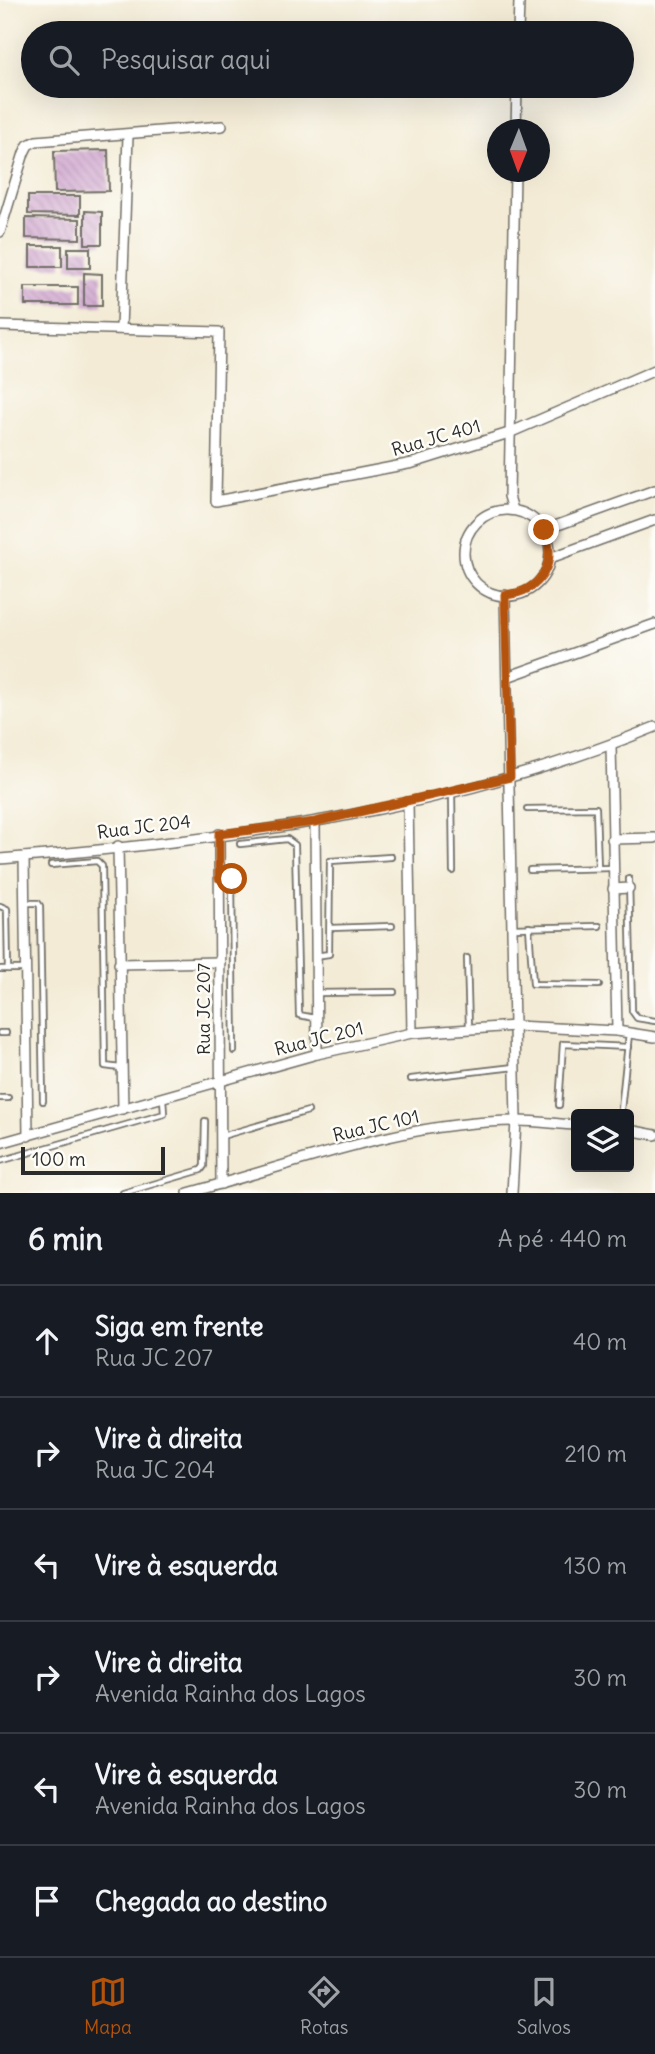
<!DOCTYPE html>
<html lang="pt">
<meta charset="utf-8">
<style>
body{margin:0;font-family:Delius,sans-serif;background:#20242c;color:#f1f3f6}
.controls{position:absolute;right:21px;bottom:21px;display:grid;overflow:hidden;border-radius:7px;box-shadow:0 7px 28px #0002}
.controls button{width:63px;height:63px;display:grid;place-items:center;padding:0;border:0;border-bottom:2px solid #363941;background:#171b24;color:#f1f3f6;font:35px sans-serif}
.compass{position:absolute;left:487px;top:119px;width:63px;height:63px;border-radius:50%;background:#171b24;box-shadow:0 7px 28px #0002;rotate:181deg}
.scale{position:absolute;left:21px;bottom:18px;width:144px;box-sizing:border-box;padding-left:7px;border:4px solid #2b2b2b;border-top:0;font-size:19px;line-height:24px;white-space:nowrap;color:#2b2b2b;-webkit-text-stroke:5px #fdfcf7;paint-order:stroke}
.stop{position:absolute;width:21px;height:21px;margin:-16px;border:5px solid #b45309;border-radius:50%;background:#fff}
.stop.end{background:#b45309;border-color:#fff;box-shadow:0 2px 7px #0008}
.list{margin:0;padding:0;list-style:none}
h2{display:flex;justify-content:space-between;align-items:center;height:91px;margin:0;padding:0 28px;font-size:30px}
h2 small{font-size:23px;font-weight:400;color:#9ea1a6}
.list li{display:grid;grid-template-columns:46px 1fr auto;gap:21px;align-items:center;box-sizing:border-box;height:112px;padding:0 28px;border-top:2px solid #363941}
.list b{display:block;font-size:26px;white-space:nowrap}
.list p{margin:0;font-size:23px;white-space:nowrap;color:#9ea1a6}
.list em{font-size:23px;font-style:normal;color:#9ea1a6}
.icon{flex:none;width:38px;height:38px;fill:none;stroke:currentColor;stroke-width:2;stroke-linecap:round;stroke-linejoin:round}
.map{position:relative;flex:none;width:655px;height:1193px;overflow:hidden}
.search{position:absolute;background:#171b24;box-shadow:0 7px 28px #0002;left:21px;right:21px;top:21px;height:77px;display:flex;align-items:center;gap:18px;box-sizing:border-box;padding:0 24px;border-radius:38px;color:#9ea1a6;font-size:26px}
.sheet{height:763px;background:#171b24}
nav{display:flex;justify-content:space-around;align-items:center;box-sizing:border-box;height:98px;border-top:2px solid #363941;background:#171b24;font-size:19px;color:#9ea1a6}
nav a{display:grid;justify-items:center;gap:4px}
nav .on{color:#b45309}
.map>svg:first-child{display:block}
.building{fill:url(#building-back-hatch)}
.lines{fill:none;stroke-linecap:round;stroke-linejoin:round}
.service-casing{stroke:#716e66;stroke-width:8}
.minor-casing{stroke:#716e66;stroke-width:12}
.service{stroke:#fff;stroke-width:4.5}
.minor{stroke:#fff;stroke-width:9}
.route{stroke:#b45309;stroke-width:9}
.labels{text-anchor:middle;stroke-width:5;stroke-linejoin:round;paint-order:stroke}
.street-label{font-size:18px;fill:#2b2b2b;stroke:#fdfcf7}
</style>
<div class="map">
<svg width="655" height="1193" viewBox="0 0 655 1193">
<defs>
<pattern id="building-back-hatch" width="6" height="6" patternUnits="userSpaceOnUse" patternTransform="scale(1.75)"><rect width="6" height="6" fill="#cea0ce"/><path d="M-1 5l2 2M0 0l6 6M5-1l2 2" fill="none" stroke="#a783a7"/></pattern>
</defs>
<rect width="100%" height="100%" fill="#fdfcf7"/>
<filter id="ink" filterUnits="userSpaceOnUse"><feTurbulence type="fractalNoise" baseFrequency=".0143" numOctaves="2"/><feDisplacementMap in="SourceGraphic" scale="14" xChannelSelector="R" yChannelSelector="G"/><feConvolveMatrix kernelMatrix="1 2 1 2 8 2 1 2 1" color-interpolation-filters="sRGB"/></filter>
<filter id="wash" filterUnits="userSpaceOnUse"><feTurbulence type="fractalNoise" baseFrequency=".00686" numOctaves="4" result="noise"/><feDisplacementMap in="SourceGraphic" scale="28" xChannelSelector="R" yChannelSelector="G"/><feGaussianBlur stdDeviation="1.57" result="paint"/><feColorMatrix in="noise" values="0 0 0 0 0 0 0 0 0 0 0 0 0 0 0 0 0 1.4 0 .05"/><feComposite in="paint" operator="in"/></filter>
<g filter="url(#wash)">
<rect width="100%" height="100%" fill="#f3ebd5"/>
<g id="blocks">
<g class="building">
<path d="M108,150L109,191L55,192L54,151Z"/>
<path d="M28,196H80V215L28,214Z"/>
<path d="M85,211L102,212V244H85Z"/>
<path d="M26,218L80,219V239L26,238Z"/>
<rect x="30" y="246" width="32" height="21"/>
<rect x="68" y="248" width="22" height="20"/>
<path d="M84,273L102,274V306H84Z"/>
<rect x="25" y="287" width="53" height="18"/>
</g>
</g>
</g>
<g filter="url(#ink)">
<use href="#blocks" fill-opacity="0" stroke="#716e66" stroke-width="2"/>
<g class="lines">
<defs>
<g id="service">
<path d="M452,793L453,871"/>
<path d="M527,809L596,808L598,868"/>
<path d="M240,844L287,839L295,845L299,1015L315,1018"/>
<path d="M51,865L97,861L102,866L105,1066L120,1068"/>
<path d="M530,870L612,868"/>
<path d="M220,878H230L232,881L234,1051"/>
<path d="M629,879L632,1011L637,1018L655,1021"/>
<path d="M25,903H38L40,906L43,1101"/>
<path d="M0,906L7,909L8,969"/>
<path d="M529,927L533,984L599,985"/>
<path d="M330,928L392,926"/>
<path d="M512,928L599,926"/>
<path d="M315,956L329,954L330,861L391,857"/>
<path d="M467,958L469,1027"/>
<path d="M0,969H24"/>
<path d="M317,993L394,992"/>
<path d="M0,1033H6"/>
<path d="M411,1079L514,1067"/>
<path d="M0,1098H8"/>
<path d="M559,1105L563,1044L628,1047"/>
<path d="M621,1110L629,1034"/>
<path d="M222,1136L308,1111"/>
<path d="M0,1161L164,1114L163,1098"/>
<path d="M123,1193L201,1170L204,1166L205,1121"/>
</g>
<g id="minor">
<path d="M518,33L519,2"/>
<path d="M516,130L517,86"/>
<path d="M0,232L24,153L28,145L36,141L222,126"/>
<path d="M0,326L219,332L216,501L413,463L509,433L655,370"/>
<path d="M121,329L128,136"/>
<path d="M513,510L509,496L515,172"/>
<circle cx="507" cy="553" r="43"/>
<path d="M544,530L655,490"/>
<path d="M550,558L655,520"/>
<path d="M505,595L516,1121L512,1193"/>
<path d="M507,677L655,624"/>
<path d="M611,745L617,1031"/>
<path d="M408,802L412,1033"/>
<path d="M315,822L317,1054"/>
<path d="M219,834L221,1184"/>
<path d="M612,839L655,838"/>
<path d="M118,846L123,1109"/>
<path d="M24,857L28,1136"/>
<path d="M0,859C221,841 449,812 655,727"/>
<path d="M613,889L629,888"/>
<path d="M119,964L220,962"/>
<path d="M629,1130L655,1135"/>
<path d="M0,1143L317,1054L412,1033L515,1026L617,1031L655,1037"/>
<path d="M188,1193C295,1164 404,1121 517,1121C537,1121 557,1124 576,1125"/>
</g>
</defs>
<use href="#service" class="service-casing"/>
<use href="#minor" class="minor-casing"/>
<use href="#service" class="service"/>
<use href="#minor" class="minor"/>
</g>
</g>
<g class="lines" filter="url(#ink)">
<path class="route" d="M232,879L219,878V834L315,822L510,777L505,595C541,592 558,563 544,530"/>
</g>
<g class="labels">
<g class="street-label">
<text transform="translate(436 438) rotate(-16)" y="6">Rua JC 401</text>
<text transform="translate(144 827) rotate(-7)" y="6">Rua JC 204</text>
<text transform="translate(204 1009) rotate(-90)" y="6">Rua JC 207</text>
<text transform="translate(319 1039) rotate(-14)" y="6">Rua JC 201</text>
<text transform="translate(376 1126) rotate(-13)" y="6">Rua JC 101</text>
</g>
</g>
</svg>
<div class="controls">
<button><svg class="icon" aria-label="layers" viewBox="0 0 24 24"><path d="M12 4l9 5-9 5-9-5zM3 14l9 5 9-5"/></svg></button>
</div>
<svg class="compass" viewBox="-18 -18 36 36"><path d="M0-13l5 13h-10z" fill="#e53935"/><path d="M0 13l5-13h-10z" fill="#9ea1a6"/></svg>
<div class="scale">100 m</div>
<div class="stop" style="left:232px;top:879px"></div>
<div class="stop end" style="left:544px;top:530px"></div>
<div class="search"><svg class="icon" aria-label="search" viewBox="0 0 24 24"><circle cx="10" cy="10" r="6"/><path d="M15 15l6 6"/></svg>Pesquisar aqui</div>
</div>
<section class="sheet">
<h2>6 min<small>A pé · 440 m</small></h2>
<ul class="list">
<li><svg class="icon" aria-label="ahead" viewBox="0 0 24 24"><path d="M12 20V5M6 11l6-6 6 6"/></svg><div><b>Siga em frente</b><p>Rua JC 207</p></div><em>40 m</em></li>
<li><svg class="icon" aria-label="right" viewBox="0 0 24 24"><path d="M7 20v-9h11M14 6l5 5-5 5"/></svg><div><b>Vire à direita</b><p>Rua JC 204</p></div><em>210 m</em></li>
<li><svg class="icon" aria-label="left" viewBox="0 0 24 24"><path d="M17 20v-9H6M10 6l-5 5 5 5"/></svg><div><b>Vire à esquerda</b></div><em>130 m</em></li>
<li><svg class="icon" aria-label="right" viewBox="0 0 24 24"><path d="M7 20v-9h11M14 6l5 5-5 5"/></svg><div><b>Vire à direita</b><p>Avenida Rainha dos Lagos</p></div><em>30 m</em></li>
<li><svg class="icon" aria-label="left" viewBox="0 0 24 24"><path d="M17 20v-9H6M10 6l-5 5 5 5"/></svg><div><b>Vire à esquerda</b><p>Avenida Rainha dos Lagos</p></div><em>30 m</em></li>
<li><svg class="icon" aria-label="arrive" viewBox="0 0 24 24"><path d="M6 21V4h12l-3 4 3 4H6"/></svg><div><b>Chegada ao destino</b></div></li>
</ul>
</section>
<nav>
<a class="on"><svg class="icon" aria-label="map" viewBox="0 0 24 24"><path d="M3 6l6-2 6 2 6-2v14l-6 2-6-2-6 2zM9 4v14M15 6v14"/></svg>Mapa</a>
<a><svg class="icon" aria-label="directions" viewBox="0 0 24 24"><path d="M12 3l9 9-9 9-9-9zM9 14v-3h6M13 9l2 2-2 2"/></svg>Rotas</a>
<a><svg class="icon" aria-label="saved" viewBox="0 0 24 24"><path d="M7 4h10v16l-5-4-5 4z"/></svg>Salvos</a>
</nav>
